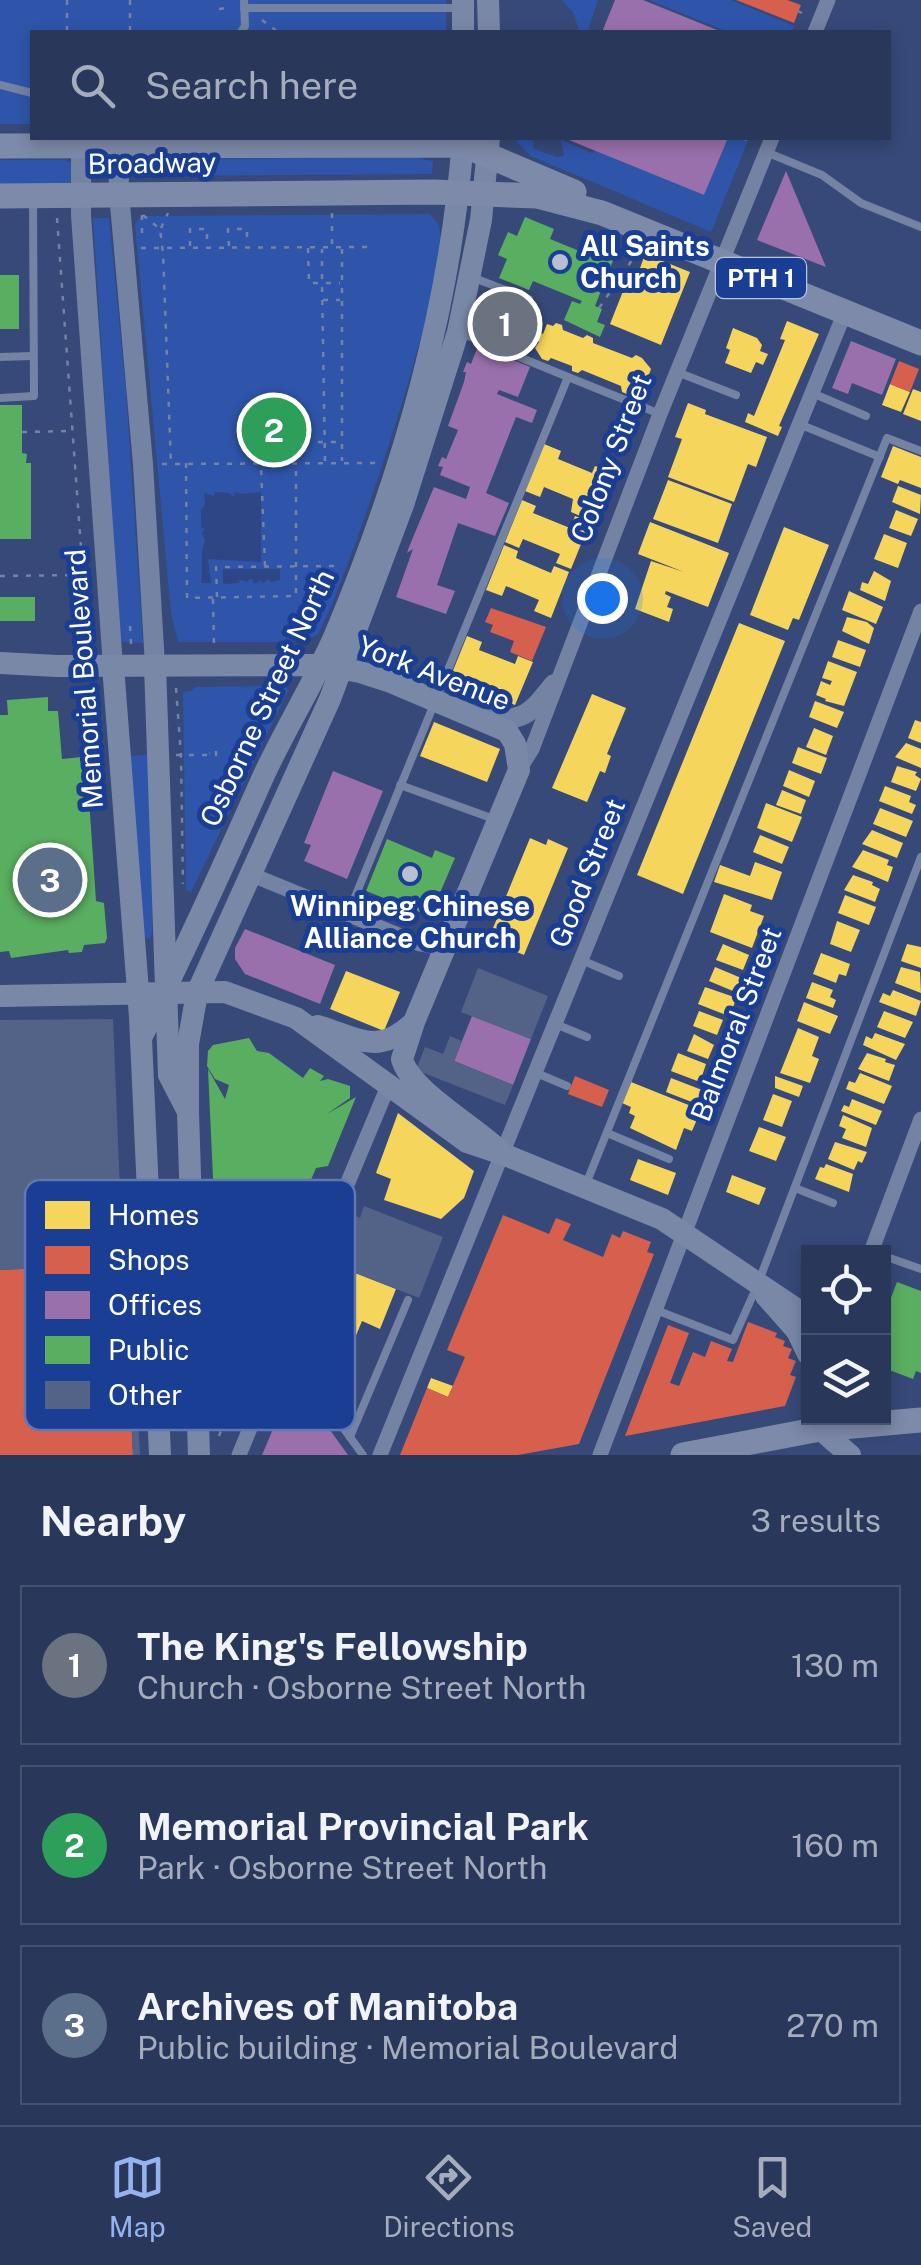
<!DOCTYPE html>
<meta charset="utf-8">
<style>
body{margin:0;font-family:"Public Sans",sans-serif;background:#344263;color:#f1f3f6}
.controls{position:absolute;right:30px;bottom:30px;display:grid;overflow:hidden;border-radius:0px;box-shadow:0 5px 15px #0003}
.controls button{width:90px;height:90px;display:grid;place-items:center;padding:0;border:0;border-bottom:2px solid #445170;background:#28375a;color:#f1f3f6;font:50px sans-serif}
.you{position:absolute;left:602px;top:598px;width:35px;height:35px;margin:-25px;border:8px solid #fff;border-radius:50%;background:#1a73e8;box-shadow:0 0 0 15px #1a73e833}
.badge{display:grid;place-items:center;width:65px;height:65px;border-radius:50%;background:#95b2f1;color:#fff;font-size:32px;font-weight:700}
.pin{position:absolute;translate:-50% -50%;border:5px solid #fff;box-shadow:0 2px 10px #0006}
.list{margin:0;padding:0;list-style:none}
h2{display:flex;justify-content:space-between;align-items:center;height:130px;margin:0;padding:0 40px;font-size:42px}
h2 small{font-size:32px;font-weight:400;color:#a5acbb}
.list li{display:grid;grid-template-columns:65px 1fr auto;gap:30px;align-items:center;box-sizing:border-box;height:160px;margin:0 20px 20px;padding:0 20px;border:2px solid #445170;border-radius:0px}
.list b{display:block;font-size:38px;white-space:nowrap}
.list p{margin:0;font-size:32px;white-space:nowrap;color:#a5acbb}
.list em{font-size:32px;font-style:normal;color:#a5acbb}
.icon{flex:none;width:55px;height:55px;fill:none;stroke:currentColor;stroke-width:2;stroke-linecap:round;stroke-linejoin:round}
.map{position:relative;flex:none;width:921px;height:1455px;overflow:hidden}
.search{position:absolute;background:#28375a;box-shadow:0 5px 15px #0003;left:30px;right:30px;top:30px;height:110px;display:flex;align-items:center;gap:25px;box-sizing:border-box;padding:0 35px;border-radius:0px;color:#a5acbb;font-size:38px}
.sheet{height:670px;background:#28375a}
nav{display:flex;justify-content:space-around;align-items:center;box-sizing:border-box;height:140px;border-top:2px solid #445170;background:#28375a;font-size:28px;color:#a5acbb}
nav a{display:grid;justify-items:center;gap:5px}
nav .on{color:#95b2f1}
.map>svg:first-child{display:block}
.green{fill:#2f55aa}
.water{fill:#2e4686}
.homes{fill:#f6d55c}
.shops{fill:#d6604d}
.offices{fill:#9970ab}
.public{fill:#5aae61}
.building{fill:#536287}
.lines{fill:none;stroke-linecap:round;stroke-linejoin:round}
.path{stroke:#7482a3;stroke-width:2.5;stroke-dasharray:5 8;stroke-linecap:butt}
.service{stroke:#7482a3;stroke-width:8}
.minor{stroke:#7482a3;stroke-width:15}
.tertiary{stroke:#7482a3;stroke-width:20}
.secondary{stroke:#7a88a7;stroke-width:22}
.primary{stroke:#7d8aa9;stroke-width:25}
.trunk{stroke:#7e8aaa;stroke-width:25}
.poi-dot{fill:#b9bfd0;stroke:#1a3e94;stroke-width:4}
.labels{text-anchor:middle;stroke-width:10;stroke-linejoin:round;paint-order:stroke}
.shield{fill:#1a3e94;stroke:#bac5df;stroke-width:2.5}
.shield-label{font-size:25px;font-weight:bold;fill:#fff}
.street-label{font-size:28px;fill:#fff;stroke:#1a3e94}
.poi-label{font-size:28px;font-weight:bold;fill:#fff;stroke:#1a3e94;text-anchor:start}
.key{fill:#1a3e94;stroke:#5f78b4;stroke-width:2.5}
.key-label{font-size:28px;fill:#fff}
</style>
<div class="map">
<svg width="921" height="1455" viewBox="0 0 921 1455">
<rect width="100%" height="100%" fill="#364978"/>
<g class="green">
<path d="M0,0H446V32H32V124H0Z"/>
<path d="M562,0H598L588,30H579L573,12Z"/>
<path d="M649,0H731L794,26L791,32H728Z"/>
<path d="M513,138H533L534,149L557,157L564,156L561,140L592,153L595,150L704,195L728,138H749L711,232L531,156Z"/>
<path d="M413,157L433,161L432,174L127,176V161L135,159Z"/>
<path d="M0,160H65L72,163L74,177L70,183L0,185Z"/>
<path d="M430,214C433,218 437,221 439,226C453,271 346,585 318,634L304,642H178L171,613L135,225L140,216Z"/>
<path d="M93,218H109L126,392L143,643L122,642L120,636Z"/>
<path d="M286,686L288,691L191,892L186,890L183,692L191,691L195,687Z"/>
<path d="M151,754L152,933L150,939L144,937L130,756Z"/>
</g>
<g class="water">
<path d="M215,492L229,493L234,497L235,492L242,494L261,492V562L208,559L211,583H201C204,568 199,554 205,541L202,533L205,529L201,527V510L205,504L204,493L214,496Z"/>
<path d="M223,569H280V580L271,582L268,579L264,583L259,580L258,583H253V579H249L248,582L240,580L239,583L223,584Z"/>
</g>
<g class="homes">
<path d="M645,254L690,272L661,345L610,324L631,271L638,274Z"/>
<path d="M787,321L819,334L779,426L782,427L778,436L745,422L748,413L754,416L785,340L780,339Z"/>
<path d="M556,323L562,325L563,330L583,338L587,335L593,338V343L632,358L636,355L642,358L651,369L642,393L632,391L627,394L622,392L621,386L582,370L578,373L572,371V366L551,358L548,361L542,359L535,348L539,342L536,340L539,332L543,334L547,324L553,326Z"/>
<path d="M733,328L757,338L762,345L760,351L768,354L763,365L756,362L751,373L725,363L730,350L726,348Z"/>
<path d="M890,384L910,392L901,412L882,405Z"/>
<path d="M913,389L921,392V421L903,414Z"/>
<path d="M688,403L706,410L705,414L767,437L756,467L748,464L734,502L668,477L682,439L675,437Z"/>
<path d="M544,444L561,451L558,459L592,473L595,466L612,472L592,521L571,512L573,499L544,487L540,497L525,491Z"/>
<path d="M893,446L921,457V488L900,480L898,484L881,477Z"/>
<path d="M668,480L732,504L718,543L653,519Z"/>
<path d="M898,486L921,495L920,514L892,502Z"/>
<path d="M522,500L536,506L533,513L570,528L575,516L590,522L571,569L556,563L560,554L523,539L519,548L505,542Z"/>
<path d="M896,510L918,519L911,536L889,528Z"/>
<path d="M650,522L729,553L708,607L666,591L665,594L671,597L667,607L673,609L669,622L635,609L651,561L684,572L638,554Z"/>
<path d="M784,527L829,545L799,620L793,618L788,630L750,615Z"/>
<path d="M884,534L907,543L898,568L874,559Z"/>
<path d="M504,545L518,551L516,558L551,573L554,566L569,572L551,618L534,611L539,600L506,586L502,596L486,590Z"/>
<path d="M874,571L891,581L885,601L860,590L862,582L868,584Z"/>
<path d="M849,591L883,607L876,624L842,610Z"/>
<path d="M847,617L867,622L874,628L869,644L842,631Z"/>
<path d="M739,623L785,641L683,894L637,875Z"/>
<path d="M467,636L482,642L479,650L515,664L518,656L533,662L515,705L501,699L504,691L468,676L465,684L450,678Z"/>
<path d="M838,640L866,650L860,667L832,657Z"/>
<path d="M828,661L857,672L844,706L825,701L826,699L816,695L821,681L830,685L832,681L822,678Z"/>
<path d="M592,694L626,708L607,754L611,756L605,773L600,771L587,802L552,788Z"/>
<path d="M815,701L844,712L837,728L809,717Z"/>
<path d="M915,720L921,722V743L908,738Z"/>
<path d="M434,722L500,749L487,782L420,756Z"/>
<path d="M814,728L833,736L826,755L806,747Z"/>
<path d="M906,743L921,749V768L895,757Z"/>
<path d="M798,747L827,758L821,774L792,763Z"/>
<path d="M897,766L917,772L915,775L921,779L916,791L891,782Z"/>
<path d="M789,770L815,781L809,797L783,786Z"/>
<path d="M885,786L911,796L909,802L916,805L912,814L879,801Z"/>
<path d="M782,790L806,800L801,814L776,805Z"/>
<path d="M766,803L802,817L792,842L757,828Z"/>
<path d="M880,808L913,821L906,837L873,824Z"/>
<path d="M872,830L903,843L897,858L862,844Z"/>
<path d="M760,835L789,847L782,864L753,852Z"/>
<path d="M530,838L546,845L548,839L568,848L524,955L500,945L503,937L491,933Z"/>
<path d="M863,850L889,860L887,865L893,867L888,882L852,867Z"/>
<path d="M755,862L782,872L772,900L714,882L720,865L750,876Z"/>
<path d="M853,875L873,882L872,885L880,889L875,902L844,890Z"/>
<path d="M724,894L752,905L750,911L764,916L752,948L710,932Z"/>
<path d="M845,895L876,907L869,925L838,913Z"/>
<path d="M837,921L860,930L851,952L830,944Z"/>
<path d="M723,944L749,955L743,970L716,960Z"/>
<path d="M907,944L921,947V968L901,961Z"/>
<path d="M821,953L850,964L846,976L839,974L836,983L813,974Z"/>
<path d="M715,967L746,980L740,994L709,981Z"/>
<path d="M901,967L920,972L921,993L895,983Z"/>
<path d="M346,971L400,992L384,1031L330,1009Z"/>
<path d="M812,982L833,990L830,997L836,1000L833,1008L806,998Z"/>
<path d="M705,987L737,998L732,1009L729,1007L726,1015L698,1004Z"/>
<path d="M893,990L921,1001L916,1016L879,1002L883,993L890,996Z"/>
<path d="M804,1002L838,1016L830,1034L797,1021Z"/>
<path d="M699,1011L723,1020L717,1035L693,1026Z"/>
<path d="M884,1011L913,1022L905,1038L877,1027Z"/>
<path d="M798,1028L819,1037L812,1056L819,1059L810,1083L780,1073Z"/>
<path d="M875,1033L905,1044L896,1060L863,1045L866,1036L872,1039Z"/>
<path d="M694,1034L714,1045L708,1059L687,1051Z"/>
<path d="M678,1053L706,1064L700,1082L671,1071Z"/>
<path d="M867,1053L886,1059L885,1062L895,1065L889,1081L858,1069Z"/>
<path d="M860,1073L892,1086L884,1104L846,1089L849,1081L855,1083Z"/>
<path d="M775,1076L803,1086L799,1097L775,1088Z"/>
<path d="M671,1078L702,1090L697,1104L666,1092Z"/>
<path d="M631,1082L701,1110L692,1131L684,1128L676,1150L630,1128L635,1116L629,1113L631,1107L622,1103Z"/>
<path d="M773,1094L792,1101L782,1127L763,1120Z"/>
<path d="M852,1099L882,1111L876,1125L841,1111L844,1105L849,1107Z"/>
<path d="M398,1113L474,1171L464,1198L441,1219L384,1200L391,1179L376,1173Z"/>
<path d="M843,1115L872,1128L866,1147L842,1138L846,1129L839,1126Z"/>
<path d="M759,1127L786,1137L776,1161L749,1151Z"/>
<path d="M835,1142L867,1152L862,1163L858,1161L854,1170L828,1159Z"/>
<path d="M638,1159L676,1173L668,1195L630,1180Z"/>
<path d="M826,1164L853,1174L849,1192L815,1179L820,1167L824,1168Z"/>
<path d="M732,1175L766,1188L759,1205L726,1192Z"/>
<path d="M340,1267L396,1289L380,1329L362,1321L343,1367L348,1369L335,1392L315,1384L321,1371L301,1363Z"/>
<path d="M431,1378L453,1386L448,1397L427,1388Z"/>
</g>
<g class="shops">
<path d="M736,0H787L801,5L794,23Z"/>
<path d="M899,361L919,369L910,392L890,384Z"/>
<path d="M491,608L546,627L532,661L510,652L514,641L490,632L493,625L485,622Z"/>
<path d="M575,1076L609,1090L602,1107L568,1094Z"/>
<path d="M503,1215L549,1234L556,1218L571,1224L563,1240L603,1257L612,1234L620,1238L623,1231L651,1242L647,1252L654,1254L579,1444L518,1455H400L427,1388L448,1397L465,1357L447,1350Z"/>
<path d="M123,1264L133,1455H0V1270Z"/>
<path d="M748,1322L777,1333L775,1337L785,1341L783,1346L792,1349L788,1358L796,1361L790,1375L796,1377L785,1406L625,1436L668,1325L689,1333L670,1383L679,1386L693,1352L705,1357L711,1341L732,1349L727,1361L733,1362Z"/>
</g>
<g class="offices">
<path d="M615,0H643L722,32H602Z"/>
<path d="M564,138H728L704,195Z"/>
<path d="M786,171L826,267L757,240Z"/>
<path d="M851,341L896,359L882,395L852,383L848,394L832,388Z"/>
<path d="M478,346L530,367L518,397L499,390L497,394L537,410L532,423L516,417L486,493L509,503L495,536L458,523L437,585L455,591L446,614L396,597L413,549L407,553L409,547L434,487L466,499L470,487L440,475L443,467L438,466L442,457L446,459L458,430L448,426L464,382L466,372H463L467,362L471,364Z"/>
<path d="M333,771L383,791L347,879L304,861L311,845L304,843Z"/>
<path d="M245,929L335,965L320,1004L245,974L235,959V948Z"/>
<path d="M472,1016L531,1039L513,1085L454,1061Z"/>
<path d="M290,1389L306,1395L319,1414L315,1424L330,1430L348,1455H262Z"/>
</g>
<g class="public">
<path d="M525,217L554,229L550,239L599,259L601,253L614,258L595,306L602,309L597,322L605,325L600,337L564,320L572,301L580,304L582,301L533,281L529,290L499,278L507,259L498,255L508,232L517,236Z"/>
<rect x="0" y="275" width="19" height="54"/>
<path d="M487,291L537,312L522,351L476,332Z"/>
<path d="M0,405H22V453L27,454L26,463H31V539H0Z"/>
<rect x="0" y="597" width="35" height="24"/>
<path d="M48,697V711H58L62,759L91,756L94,760L97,794L95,799H89L96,901L104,903L107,938L105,943L84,945L82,952L69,953L68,950L11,958L9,951L0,952V715H8L7,700Z"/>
<path d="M387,839L432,858L435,850L455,858L430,916L366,891Z"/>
<path d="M249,1038L257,1051L269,1053L303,1078L310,1068L324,1076L320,1081L328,1079L350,1086V1098L327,1114L356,1097L328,1166L316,1168L246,1333L224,1199L214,1200L208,1069L225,1099L229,1085L215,1079L207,1066L208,1051L213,1045Z"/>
<path d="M897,1282L921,1291V1373L916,1371L913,1379L884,1368V1331L889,1318L884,1316Z"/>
</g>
<g class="building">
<path d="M478,968L548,996L531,1039L461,1012Z"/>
<path d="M113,1019L123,1264H130L140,1455H133L123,1264L0,1270V1020Z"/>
<path d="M450,1036L462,1041L454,1061L513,1085L505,1105L416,1070L425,1047L443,1054Z"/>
<path d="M364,1206L443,1237L419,1298L340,1267L345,1255L342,1253L356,1216L360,1218Z"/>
</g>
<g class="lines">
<g class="path">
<path d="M67,0V32"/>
<path d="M130,0V32"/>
<path d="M219,9L225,8"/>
<path d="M798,11L802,13"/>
<path d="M262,20L278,32"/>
<path d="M742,138L750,141"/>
<path d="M142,215V237"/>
<path d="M143,215L160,229L163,253L171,464"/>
<path d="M57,218L88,644"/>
<path d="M161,228L168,213"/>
<path d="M332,244V212"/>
<path d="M190,246V229H207V246"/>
<path d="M229,246L228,229H247V245"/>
<path d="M141,248L370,247"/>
<path d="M308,248L309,283H322V249"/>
<path d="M342,249V461"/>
<path d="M608,256L615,241"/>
<path d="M614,289L622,292L625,288"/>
<path d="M323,300H340"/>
<path d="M599,308L639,250"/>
<path d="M22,432L71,431"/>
<path d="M325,461L322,283H340"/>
<path d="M186,463L187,598L296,596V463"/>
<path d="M162,464L379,463"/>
<path d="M265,566L260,442H341"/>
<path d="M0,576L82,575"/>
<path d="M217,597L216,567L342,566"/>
<path d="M213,599L214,645"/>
<path d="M131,644L130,625L135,624"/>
<path d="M176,688L181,755L183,884"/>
<path d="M176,755H216V750L209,753"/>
<path d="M219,1436L234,1397"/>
</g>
<g class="service">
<path d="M244,8H459"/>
<path d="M241,32L245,26L244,0"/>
<path d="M0,85L32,93"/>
<path d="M766,152L822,175L861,203L921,227"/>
<path d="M474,278L529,299"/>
<path d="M0,357L33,356"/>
<path d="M677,372L736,395"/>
<path d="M568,377L660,414"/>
<path d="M812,393L866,416"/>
<path d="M0,398L34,396L33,199"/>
<path d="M799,424L880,457"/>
<path d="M400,785L494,819"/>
<path d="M348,914L568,377L461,333"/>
<path d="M579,959L619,976"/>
<path d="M553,1023L587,1037"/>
<path d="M534,1072L567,1086"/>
<path d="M607,1133L669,1159"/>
<path d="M586,1184L887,438L921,451"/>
<path d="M795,1188L833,1203"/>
<path d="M884,1256L921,1269"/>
<path d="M656,1310L733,1340L757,1286L921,857"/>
<path d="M283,1345L363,1455"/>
<path d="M350,1437L408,1300"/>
</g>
<g class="minor">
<path d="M815,32L828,0"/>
<path d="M519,770L532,749L660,414L772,138"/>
<path d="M250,874L420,944L446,949"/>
<path d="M871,1252L921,1119"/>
<path d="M239,1455L270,1380L277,1352L389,1084"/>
<path d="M380,1455C535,1074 688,692 845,312"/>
<path d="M600,1455L921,611"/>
</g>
<g class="tertiary">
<path d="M81,138V215L113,666"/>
<path d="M118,138L119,193L143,464L155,665"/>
<path d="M486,719C524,722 531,713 554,684"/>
</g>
<g class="secondary">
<path d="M463,0V32"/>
<path d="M488,0L489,32"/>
<path d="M0,663L57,666L320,665L360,672L391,682L507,731L515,744L519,770L414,1022L402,1059C410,1091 478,1128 503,1154"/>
<path d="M155,665L169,1075L186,1108"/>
<path d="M113,666L140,1017L160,1455"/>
<path d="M0,996L225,992L296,1018L467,1142L503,1154L662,1219L808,1317"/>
<path d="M318,1026C358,1038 377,1056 412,1024"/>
<path d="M141,1038C185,952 224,865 263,777C285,729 314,683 335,635C401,478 451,307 463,138"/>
<path d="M766,1296L797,1331L808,1354"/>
<path d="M197,1343C222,1381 243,1388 277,1352"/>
<path d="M817,1418L820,1429L850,1455"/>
<path d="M199,1455L188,1112V1044L197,993L330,699L403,505L458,332L481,220L489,138"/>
</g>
<path class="primary" d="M683,1455L820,1429L921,1420"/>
<g class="trunk">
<path d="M0,146L463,145L574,192"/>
<path d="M0,196L434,192L537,196L602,213L921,343"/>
</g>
</g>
<g class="poi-dot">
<circle cx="560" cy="262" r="10"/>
<circle cx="410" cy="874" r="10"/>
</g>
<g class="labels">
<rect class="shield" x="716" y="258" width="90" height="40" rx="8"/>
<g class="shield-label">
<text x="761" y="287">PTH 1</text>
</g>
<g class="street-label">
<text transform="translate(152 163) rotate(-1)" y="10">Broadway</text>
<text transform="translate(611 458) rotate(-69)" y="10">Colony Street</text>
<text transform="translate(434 673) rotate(21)" y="10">York Avenue</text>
<text transform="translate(84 679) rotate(-94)" y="10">Memorial Boulevard</text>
<text transform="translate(267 698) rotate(-65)" y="10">Osborne Street North</text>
<text transform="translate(587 873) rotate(-68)" y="10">Good Street</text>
<text transform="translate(736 1024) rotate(-69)" y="10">Balmoral Street</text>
</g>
<g class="poi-label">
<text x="580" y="256">All Saints<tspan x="580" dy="32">Church</tspan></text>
<text x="410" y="916" text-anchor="middle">Winnipeg Chinese<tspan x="410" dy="32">Alliance Church</tspan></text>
</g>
</g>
<rect x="25" y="1180" width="330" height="250" rx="15" class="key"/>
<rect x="45" y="1201" width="45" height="28" fill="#f6d55c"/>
<rect x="45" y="1246" width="45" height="28" fill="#d6604d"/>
<rect x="45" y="1291" width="45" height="28" fill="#9970ab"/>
<rect x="45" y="1336" width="45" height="28" fill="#5aae61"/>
<rect x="45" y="1381" width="45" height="28" fill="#536287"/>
<g class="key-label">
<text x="108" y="1225">Homes</text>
<text x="108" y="1270">Shops</text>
<text x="108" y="1315">Offices</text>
<text x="108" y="1360">Public</text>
<text x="108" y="1405">Other</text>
</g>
</svg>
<div class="controls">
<button><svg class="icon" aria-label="locate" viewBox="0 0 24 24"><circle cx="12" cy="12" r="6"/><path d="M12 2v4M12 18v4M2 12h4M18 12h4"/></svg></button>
<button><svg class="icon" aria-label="layers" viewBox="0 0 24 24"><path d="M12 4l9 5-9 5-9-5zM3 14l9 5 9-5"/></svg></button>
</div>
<div class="you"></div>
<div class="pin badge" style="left:505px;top:324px;background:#6b7280">1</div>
<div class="pin badge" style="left:274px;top:430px;background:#2e9e5b">2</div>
<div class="pin badge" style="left:50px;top:880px;background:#5c6f8a">3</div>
<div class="search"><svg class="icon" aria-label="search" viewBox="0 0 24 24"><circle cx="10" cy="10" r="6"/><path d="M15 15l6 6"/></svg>Search here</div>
</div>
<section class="sheet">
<h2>Nearby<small>3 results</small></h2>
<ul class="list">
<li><span class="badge" style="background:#6b7280">1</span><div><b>The King's Fellowship</b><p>Church · Osborne Street North</p></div><em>130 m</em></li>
<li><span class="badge" style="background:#2e9e5b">2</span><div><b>Memorial Provincial Park</b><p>Park · Osborne Street North</p></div><em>160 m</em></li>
<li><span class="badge" style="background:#5c6f8a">3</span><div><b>Archives of Manitoba</b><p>Public building · Memorial Boulevard</p></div><em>270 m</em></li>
</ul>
</section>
<nav>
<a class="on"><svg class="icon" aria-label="map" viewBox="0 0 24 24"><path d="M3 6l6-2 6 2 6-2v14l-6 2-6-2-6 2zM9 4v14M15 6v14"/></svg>Map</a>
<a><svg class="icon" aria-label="directions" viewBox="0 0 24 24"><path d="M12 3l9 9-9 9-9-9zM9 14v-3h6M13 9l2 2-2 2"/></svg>Directions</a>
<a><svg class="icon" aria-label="saved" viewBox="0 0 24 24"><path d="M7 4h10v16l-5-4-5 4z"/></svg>Saved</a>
</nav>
